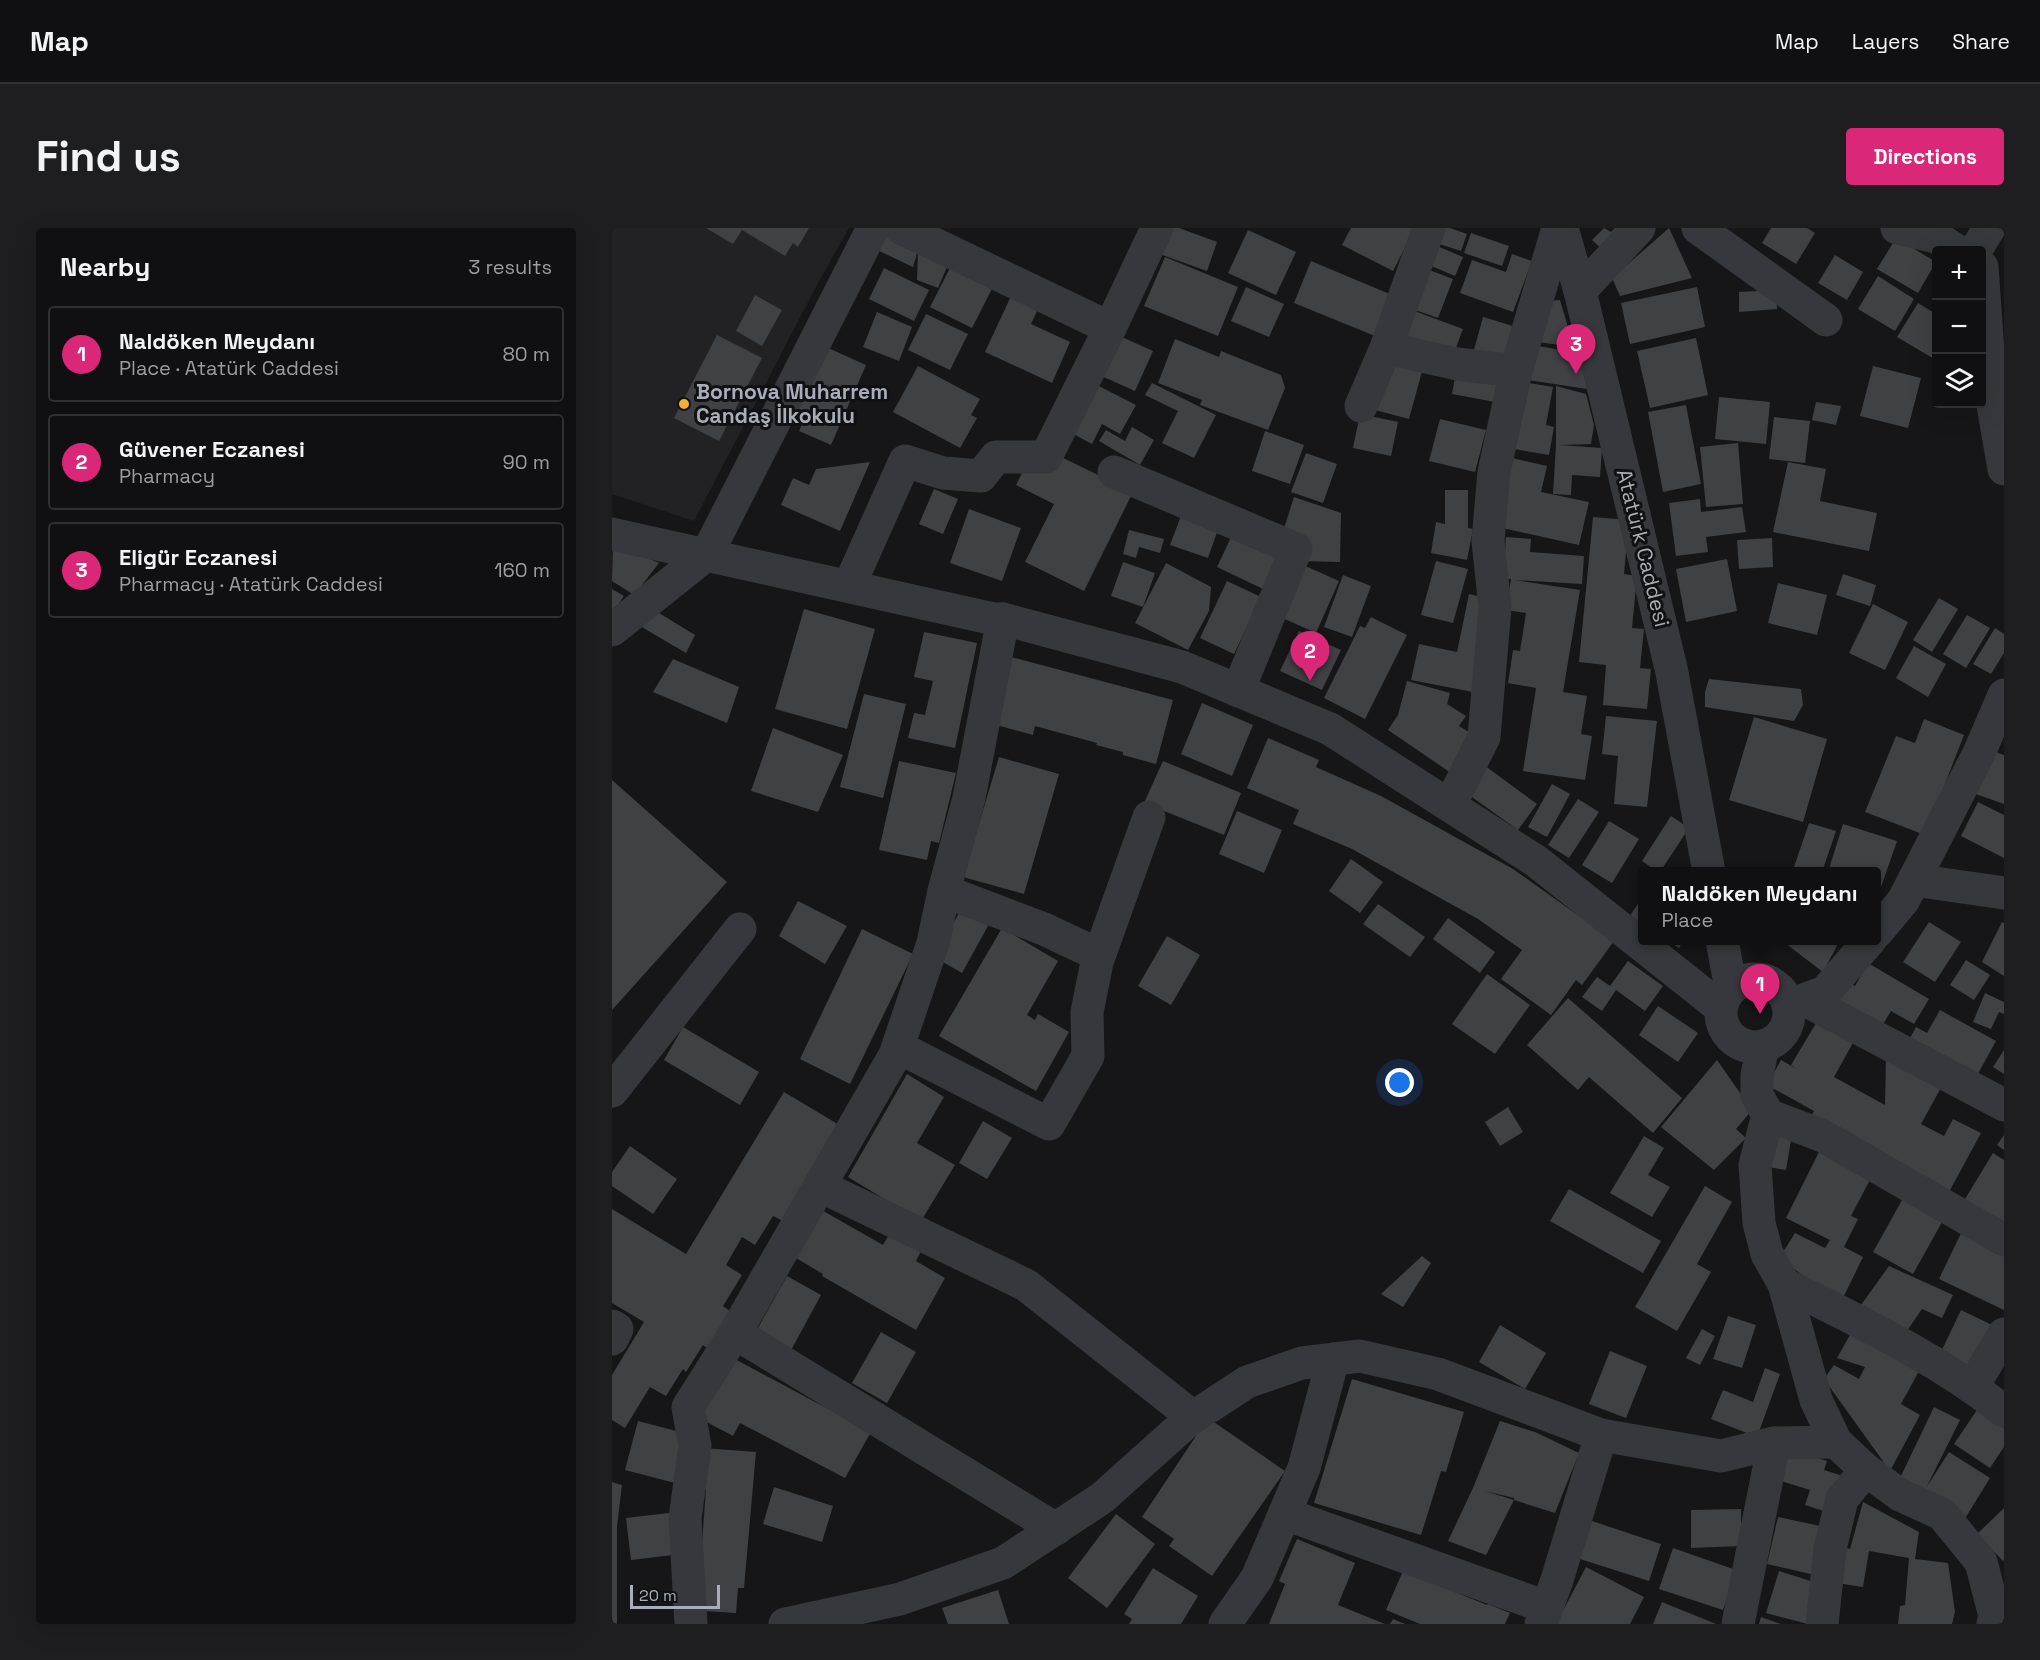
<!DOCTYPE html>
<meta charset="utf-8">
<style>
body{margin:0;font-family:"Space Grotesk",sans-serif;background:#1e1e20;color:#f1f3f6}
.controls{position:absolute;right:18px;top:18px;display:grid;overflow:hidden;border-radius:6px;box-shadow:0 6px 24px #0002}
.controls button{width:54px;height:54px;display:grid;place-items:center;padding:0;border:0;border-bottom:2px solid #303032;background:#101012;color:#f1f3f6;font:30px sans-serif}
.scale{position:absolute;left:18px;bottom:15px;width:90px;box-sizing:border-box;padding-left:6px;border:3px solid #a8adb8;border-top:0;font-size:16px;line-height:21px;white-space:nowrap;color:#a8adb8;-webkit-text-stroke:4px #111113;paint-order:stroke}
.you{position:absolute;left:788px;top:855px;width:21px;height:21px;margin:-15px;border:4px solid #fff;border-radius:50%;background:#1a73e8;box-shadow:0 0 0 9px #1a73e833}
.badge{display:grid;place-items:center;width:39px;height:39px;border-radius:50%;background:#db2777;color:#fff;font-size:20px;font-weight:700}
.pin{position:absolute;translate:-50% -50px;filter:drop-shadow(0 2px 3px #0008)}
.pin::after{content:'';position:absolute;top:32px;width:21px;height:18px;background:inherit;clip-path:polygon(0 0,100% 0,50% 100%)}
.popup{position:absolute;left:1026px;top:639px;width:243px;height:78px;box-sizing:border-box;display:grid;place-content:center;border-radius:6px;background:#101012;filter:drop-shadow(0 2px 4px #0005);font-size:20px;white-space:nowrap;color:#9c9d9f}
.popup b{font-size:22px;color:#f1f3f6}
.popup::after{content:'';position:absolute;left:50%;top:100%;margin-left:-12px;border:12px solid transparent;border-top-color:#101012}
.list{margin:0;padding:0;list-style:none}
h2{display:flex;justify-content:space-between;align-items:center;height:78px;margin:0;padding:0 24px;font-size:26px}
h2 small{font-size:20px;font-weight:400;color:#9c9d9f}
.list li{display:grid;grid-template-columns:39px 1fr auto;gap:18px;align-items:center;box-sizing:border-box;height:96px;margin:0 12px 12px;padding:0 12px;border:2px solid #303032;border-radius:6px}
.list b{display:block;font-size:22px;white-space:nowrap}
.list p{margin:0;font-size:20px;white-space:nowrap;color:#9c9d9f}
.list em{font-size:20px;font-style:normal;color:#9c9d9f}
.icon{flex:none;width:33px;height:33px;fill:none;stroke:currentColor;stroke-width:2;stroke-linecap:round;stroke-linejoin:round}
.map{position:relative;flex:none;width:1392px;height:1396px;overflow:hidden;border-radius:6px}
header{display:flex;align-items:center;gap:36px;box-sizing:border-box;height:84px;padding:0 30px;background:#101012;border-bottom:2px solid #303032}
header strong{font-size:28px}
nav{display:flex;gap:33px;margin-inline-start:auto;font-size:21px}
.intro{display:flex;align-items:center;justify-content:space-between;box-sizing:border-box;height:144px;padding:0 36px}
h1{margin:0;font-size:42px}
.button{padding:15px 27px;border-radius:6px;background:#db2777;color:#fff;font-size:21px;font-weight:700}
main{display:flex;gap:36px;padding:0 36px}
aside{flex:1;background:#101012;border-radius:6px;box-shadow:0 6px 24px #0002}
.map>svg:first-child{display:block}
.built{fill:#222225}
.building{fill:#404145;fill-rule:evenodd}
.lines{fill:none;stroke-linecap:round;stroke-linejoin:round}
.minor{stroke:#37383d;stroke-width:33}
.poi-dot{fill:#f2b134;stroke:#111113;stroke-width:2}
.labels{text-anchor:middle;stroke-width:6;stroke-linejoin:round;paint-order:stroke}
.poi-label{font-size:21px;font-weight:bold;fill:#a8adb8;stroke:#111113;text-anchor:start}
.street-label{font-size:21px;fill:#a8adb8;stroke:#111113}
</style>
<header>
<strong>Map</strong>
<nav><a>Map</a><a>Layers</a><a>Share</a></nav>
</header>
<div class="intro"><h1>Find us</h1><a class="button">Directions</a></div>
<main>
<aside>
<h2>Nearby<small>3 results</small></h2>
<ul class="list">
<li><span class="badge">1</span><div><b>Naldöken Meydanı</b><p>Place · Atatürk Caddesi</p></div><em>80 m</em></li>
<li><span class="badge">2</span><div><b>Güvener Eczanesi</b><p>Pharmacy</p></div><em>90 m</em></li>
<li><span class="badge">3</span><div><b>Eligür Eczanesi</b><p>Pharmacy · Atatürk Caddesi</p></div><em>160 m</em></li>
</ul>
</aside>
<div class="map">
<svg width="1392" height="1396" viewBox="0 0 1392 1396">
<rect width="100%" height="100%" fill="#161618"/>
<path class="built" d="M0,0H237L206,55L82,293L0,266Z"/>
<g class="building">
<path d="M94,0H197L186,19L181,15L173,28L130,2L121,16Z"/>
<path d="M278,0L306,22L301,39L261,20Z"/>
<path d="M551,0H567L605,14L595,43L542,24Z"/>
<path d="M739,0H803L781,43L730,17Z"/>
<path d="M822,0H838L855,6L849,23L818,13Z"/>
<path d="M992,0L999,4L1003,0H1019L995,26L980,12Z"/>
<path d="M1057,0L1080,50L1008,68L1000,50Z"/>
<path d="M1159,0H1195L1203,5L1184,36L1150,15Z"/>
<path d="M636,2L684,24L664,67L616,45Z"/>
<path d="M859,5L897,18L890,38L852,25Z"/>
<path d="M1284,10L1324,34L1306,65L1265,41Z"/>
<path d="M345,15L326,60L305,52L306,22Z"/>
<path d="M818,15L851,29L843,48L810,34Z"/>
<path d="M900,26L920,33L901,84L848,65L860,32L894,44Z"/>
<path d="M1223,27L1251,44L1235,72L1206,55Z"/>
<path d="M553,29L626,59L606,108L532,78Z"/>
<path d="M699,33L780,67L763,108L682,75Z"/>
<path d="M339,38L384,53L360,100L318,79Z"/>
<path d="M807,38L841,51L826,90L792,78Z"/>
<path d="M272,40L317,62L302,93L257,71Z"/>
<path d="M1266,48L1302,71L1283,103L1246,81Z"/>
<path d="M634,59L672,76L657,109L619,93Z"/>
<path d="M1085,59L1093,99L1018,116L1009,75Z"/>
<path d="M1164,62L1165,81L1127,84V64Z"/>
<path d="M400,66L427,79L419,96L458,114L440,155L373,124Z"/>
<path d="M143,67L170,82L150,118L124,103Z"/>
<path d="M948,72L962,119L926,114L934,73Z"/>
<path d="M1306,75L1324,86V132L1285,109Z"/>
<path d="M797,81L851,101L839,133L785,113Z"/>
<path d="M265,84L300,99L287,133L251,119Z"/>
<path d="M314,86L356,106L338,142L296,122Z"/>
<path d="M871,89L901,98L890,138L860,129Z"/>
<path d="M503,106L541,123L523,163L485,146Z"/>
<path d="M105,107L150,130L107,213L62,190Z"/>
<path d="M1084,110L1096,167L1038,180L1025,123Z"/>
<path d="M563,111L607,129L609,123L669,147L673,160L656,202L588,177L590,172L546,155Z"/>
<path d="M205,115L254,137L219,217L187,203L195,185L177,178Z"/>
<path d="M926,118L967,125L975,161L916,152Z"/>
<path d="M777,131L811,140L797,191L763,182Z"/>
<path d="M306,138L368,171L359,187L365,190L348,220L281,184Z"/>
<path d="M845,138L888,146L883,174L840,166Z"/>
<path d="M1261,138L1309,150L1296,200L1248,188Z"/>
<path d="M479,154L524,177L508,206L490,196L480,216L454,202Z"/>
<path d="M911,154L941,159L934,197L942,199L937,227L902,221Z"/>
<path d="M540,155L604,187L582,230L550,215L566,183L533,167Z"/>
<path d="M944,158L974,166L982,197L979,216L948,217L990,220L988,249L960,247L959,267L941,266L944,217Z"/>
<path d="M1107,169L1158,174L1154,216L1103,211Z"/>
<path d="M1204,174L1229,178L1224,197L1200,192Z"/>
<path d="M1074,177L1089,256L1051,264L1036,184Z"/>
<path d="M748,186L786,194L779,228L741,220Z"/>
<path d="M1162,189L1198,193L1193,235L1157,231Z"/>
<path d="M828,191L874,202L863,244L817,233Z"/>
<path d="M520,199L542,212L528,237L487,213L494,202L513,213Z"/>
<path d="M653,203L692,217L678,256L640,243Z"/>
<path d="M1126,215L1131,276L1094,279L1088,219Z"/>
<path d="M441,225L521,264L472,363L413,334L442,276L404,257L416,233Z"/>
<path d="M694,225L725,236L711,275L679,264Z"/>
<path d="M896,229L935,238L929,264L977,274L967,317L881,298Z"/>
<path d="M258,234L228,303L169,277L181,250L197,257L204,241Z"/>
<path d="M1176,234L1214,241L1208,273L1265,285L1257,323L1161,304Z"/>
<path d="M322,261L346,271L331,306L307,296Z"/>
<path d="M833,262H856V300L861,301L855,332L819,325L824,294L833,296Z"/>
<path d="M682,269L729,285L728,334L686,333L669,310Z"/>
<path d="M1088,271L1089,284L1130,279L1134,304L1094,309L1096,324L1064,328L1057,275Z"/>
<path d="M572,280L609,293L596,330L558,317Z"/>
<path d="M357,281L409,300L390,353L338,335Z"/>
<path d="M981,289L1017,292L1012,346L1025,348L1020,400L1032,401L1028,440L1039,441L1035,481L991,477L994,437L967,434Z"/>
<path d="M517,302L552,311L548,325L527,319L524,330L511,326Z"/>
<path d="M621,305L667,327L651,361L605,339Z"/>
<path d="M894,309L919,311L918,324L972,328L970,356L903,352L968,362L951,464L975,468L969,506L980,508L973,552L911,543L924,460L896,455L901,422L908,423L914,385L894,382L899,351L891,350Z"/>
<path d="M1160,310L1161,339L1127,341L1125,312Z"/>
<path d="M1,315L47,335L22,367L0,353Z"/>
<path d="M1115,331L1125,383L1074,394L1064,341Z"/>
<path d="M824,333L856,341L841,395L809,387Z"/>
<path d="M511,334L543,345L531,379L499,368Z"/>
<path d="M554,335L599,359L597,383L576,422L523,395Z"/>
<path d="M689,336L727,353L704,405L666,388Z"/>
<path d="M1231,346L1264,357L1258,378L1224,367Z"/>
<path d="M731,347L759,358L740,409L712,399Z"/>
<path d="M615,353L649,369L622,426L588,410Z"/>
<path d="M1166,355L1215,367L1205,407L1156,395Z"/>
<path d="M0,361L12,368L0,386Z"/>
<path d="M857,366L874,370L866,465L799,452L807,416L845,424Z"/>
<path d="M1327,370L1346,381L1320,424L1301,412Z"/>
<path d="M1261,376L1296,394L1273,442L1237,425Z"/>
<path d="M192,381L263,401L235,501L163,481Z"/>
<path d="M42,382L83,407L74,425L28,398Z"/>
<path d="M1355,387L1378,400L1354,440L1331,426Z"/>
<path d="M759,389L795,407L753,491L712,470L748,398L753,400Z"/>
<path d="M1383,400L1392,406V425L1379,446L1361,436Z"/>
<path d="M687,403L729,422L710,462L668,443Z"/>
<path d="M312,404L365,415L343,520L296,510L302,485L313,487L321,453L302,449Z"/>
<path d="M1302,418L1334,436L1316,469L1284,450Z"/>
<path d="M399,429L561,472L544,536L511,527V524L484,517L485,515L423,498L421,507L381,496Z"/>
<path d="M61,431L127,459L115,495L41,464Z"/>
<path d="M1097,451L1189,461L1191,477L1182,493L1093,479V464Z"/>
<path d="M795,453L838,465L835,476L854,488L847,498L865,509L842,547L776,502L786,487Z"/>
<path d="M252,466L294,476L271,570L228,559Z"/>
<path d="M590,475L641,497L620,548L569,526Z"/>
<path d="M994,488L1045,493L1035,579L1002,576L1006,528L990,526Z"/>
<path d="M1142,489L1215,511L1191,594L1117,572Z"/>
<path d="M1312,491L1352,507L1313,607L1253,584L1284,508L1303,515Z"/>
<path d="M161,500L231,527L206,584L139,563Z"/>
<path d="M656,510L707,532L704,539L769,568L901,641L1002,713L970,757L964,752L939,787L889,751L910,722L866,691L740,621L681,596L687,582L635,560Z"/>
<path d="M1374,521L1392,527V576L1358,564Z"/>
<path d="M387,529L447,546L412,666L351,649Z"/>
<path d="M287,533L344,545L327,615L319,613L315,632L267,622Z"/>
<path d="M551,533L629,565L612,607L532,575Z"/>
<path d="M872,537L925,576L906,602L853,564Z"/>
<path d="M0,552L115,654L0,782Z"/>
<path d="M940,556L958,566L935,609L916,599Z"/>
<path d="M966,571L987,584L957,630L936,617Z"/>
<path d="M1366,574L1392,587V630L1349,608Z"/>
<path d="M625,583L670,602L652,645L607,626Z"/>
<path d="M1059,588L1077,600L1048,644H1046L1030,633Z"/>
<path d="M997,593L1027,611L1000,655L970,637Z"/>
<path d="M1197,595L1224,603L1210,644H1196L1182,639Z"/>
<path d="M1231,596L1285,613L1267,665L1265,664V644H1216Z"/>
<path d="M739,631L771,654L748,685L717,663Z"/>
<path d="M1031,668V696L1018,688Z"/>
<path d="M186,673L235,698L213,736L167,708Z"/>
<path d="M766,676L813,709L798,729L751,696Z"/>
<path d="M350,680L377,696L350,745L322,729Z"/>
<path d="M836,690L883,724L868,745L821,711Z"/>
<path d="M1317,694L1349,714L1323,754L1291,734Z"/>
<path d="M1390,694L1392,695V748L1370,734Z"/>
<path d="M390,700L446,733L415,787L423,792L426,786L457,804L424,863L327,808Z"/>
<path d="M250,701L301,726L238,856L188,831Z"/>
<path d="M555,708L588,727L559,777L526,758Z"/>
<path d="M1055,712H1072L1067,720Z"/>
<path d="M1169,712H1223L1226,716L1211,744Z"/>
<path d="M1354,732L1378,747L1362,772L1338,757Z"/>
<path d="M1016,733L1051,758L1033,783L1004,762L990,783L970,769L985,749L998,758Z"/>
<path d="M1256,735L1317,771L1302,796L1279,783L1267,803L1219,774L1232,751L1243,758Z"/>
<path d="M875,746L918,777L883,826L840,796Z"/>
<path d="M1373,765L1392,774V786L1387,784L1379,801L1361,794Z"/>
<path d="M956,770L1070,870L1041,905L977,849L966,862L915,817Z"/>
<path d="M1046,778L1086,805L1066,834L1027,807Z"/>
<path d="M1328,782L1384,813L1362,853L1295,816L1304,799L1315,805Z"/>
<path d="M1206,792L1242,813L1222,849L1273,877L1274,828L1330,858L1309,896L1332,908L1341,891L1369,905L1337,964L1197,893L1202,883L1155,857L1169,832L1185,841L1179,837Z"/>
<path d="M71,799L147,844L128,877L52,832Z"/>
<path d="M1392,822V846L1381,839Z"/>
<path d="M1105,832L1140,882L1124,901L1134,910L1102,942L1049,899Z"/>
<path d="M295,846L332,869L305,915L343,937L309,993L236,949Z"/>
<path d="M172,864L229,898L171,993L161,988L143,1017L130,1009L114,1037L130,1047L111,1078L118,1083L95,1120L91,1117L74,1144L71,1141L54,1168L38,1159L13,1200L0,1192V1147L32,1094L0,1075V981L74,1026Z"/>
<path d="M896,879L911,904L888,918L873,894Z"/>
<path d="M371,893L400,910L375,951L347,935Z"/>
<path d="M1161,903L1180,906L1174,942L1156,939Z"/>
<path d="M1392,907V922L1385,917Z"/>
<path d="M1032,908L1052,920L1036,947L1058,959L1040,989L998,965Z"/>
<path d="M18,918L65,951L41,986L0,958V944Z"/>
<path d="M1208,922L1260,948L1239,988L1246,991L1232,1019L1251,1029L1231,1070L1197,1053L1168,1029L1183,1005L1213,1020L1218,1012L1174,990Z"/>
<path d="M1381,925L1392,932V1002L1350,976Z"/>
<path d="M1093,958L1120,974L1085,1036L1099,1044L1065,1103L1023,1079Z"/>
<path d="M957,961L1049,1013L1031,1045L938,993Z"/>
<path d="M1294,965L1334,987L1301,1046L1261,1024Z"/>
<path d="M206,980L271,1017L278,1005L309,1023L304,1033L333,1050L304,1102L210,1048L211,1046L179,1027Z"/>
<path d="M1352,999L1392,1018V1082L1327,1051Z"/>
<path d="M810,1028L819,1035L791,1079L769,1066Z"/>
<path d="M1277,1038L1341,1067L1330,1090L1310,1081L1290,1110L1249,1077Z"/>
<path d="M175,1048L209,1067L178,1124L143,1105Z"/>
<path d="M1349,1082L1380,1097L1360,1139L1329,1124Z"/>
<path d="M1116,1088L1144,1097L1130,1140L1101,1131Z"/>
<path d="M888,1097L934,1125L913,1161L867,1134Z"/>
<path d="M1242,1100L1313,1132L1289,1176L1308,1187L1278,1243L1212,1151L1222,1137L1247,1151L1253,1139L1225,1130Z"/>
<path d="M1090,1101L1103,1108L1088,1137L1074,1130Z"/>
<path d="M269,1104L304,1124L275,1175L240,1155Z"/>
<path d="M998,1123L1035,1138L1014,1190L977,1176Z"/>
<path d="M119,1129L259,1204L233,1250L128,1195L121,1208L87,1190Z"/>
<path d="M1153,1140L1168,1146L1145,1209L1099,1191L1111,1162L1141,1174Z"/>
<path d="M740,1151L852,1184L834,1244L829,1243L809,1307L702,1275Z"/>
<path d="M1322,1179L1348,1192L1314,1260L1337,1224L1378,1250L1352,1292L1288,1250Z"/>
<path d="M1365,1182L1392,1200V1219L1378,1240L1342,1216Z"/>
<path d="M596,1190L673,1243L600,1348L557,1318L562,1311L530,1289Z"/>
<path d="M26,1193L76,1206L63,1255L13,1242Z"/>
<path d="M888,1193L923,1204L967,1225L943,1285L902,1272L874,1327L836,1313L861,1260ZM873,1263L902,1270V1272Z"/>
<path d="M91,1220L144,1224L132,1360H126L124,1385L91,1383L87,1357L94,1261L87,1260Z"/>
<path d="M1178,1222L1215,1233L1212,1242L1231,1248L1218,1285L1193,1277L1198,1262L1169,1253Z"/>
<path d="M0,1254L10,1257L5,1298V1396H0Z"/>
<path d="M162,1259L221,1278L210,1314L151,1296Z"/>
<path d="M1251,1274L1307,1304L1303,1331L1336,1335L1343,1384L1340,1396H1286L1288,1378L1293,1377L1297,1330L1257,1323L1251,1359L1225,1355L1231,1319L1238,1321Z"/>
<path d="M1392,1280V1331L1391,1333L1365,1306Z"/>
<path d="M1129,1281V1318L1079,1320V1282Z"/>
<path d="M65,1284L70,1326L19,1332L14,1290Z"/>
<path d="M504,1286L543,1316L495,1380L456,1350Z"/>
<path d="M1166,1289L1213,1299L1203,1347L1155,1336Z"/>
<path d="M980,1293L1049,1316L1037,1353L968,1331Z"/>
<path d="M685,1311L743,1335L726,1377L773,1396H657L673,1356L667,1353Z"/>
<path d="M1061,1320L1124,1342L1111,1382L1047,1361Z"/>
<path d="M974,1339L1032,1369L1018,1396H944Z"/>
<path d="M541,1340L586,1368L569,1396H517L520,1391L512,1386Z"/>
<path d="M791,1343L875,1377L876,1376L898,1385L893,1396H808L774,1382Z"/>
<path d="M1167,1343L1208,1356L1196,1396L1154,1385Z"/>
<path d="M386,1362L397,1396H336L330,1380Z"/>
<path d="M1050,1374L1104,1396H1041Z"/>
<path d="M1149,1389L1169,1396H1147Z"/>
<path d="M781,1391L793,1396H778Z"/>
</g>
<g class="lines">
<g class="minor">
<path d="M289,0L498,100L545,0"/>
<path d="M950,0L968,63L1059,440L1097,644"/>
<path d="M1086,0L1214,92"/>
<path d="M1285,0L1324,9L1344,22"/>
<path d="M1364,22L1377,0"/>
<path d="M1370,39L1379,166L1392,241"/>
<path d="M968,63L1027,0"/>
<path d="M774,120L845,136L904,143"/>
<path d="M749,178L774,120L817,0"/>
<path d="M502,244L684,321L626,463"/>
<path d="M0,306L382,391H391L570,439L718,501L924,633L1109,780"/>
<path d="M237,358L293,233L331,245L369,248L384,229H434L498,100"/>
<path d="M0,402L95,326L261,0"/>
<path d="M838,577L872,509L883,379L876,313L882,244L904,143L946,0"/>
<path d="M1302,652L1392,665"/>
<path d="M332,663L432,701L487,727"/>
<path d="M1265,704L1291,673L1302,652L1367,525L1392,467"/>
<path d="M1110,712L1119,761"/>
<circle cx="1143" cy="785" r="34"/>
<path d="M1193,772L1392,877"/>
<path d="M1178,777L1213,764L1258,712"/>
<path d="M1151,818L1145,847V867L1156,887L1143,937L1147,995L1155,1026L1172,1056L1204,1172L1224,1214L1254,1242L1288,1267L1330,1286L1369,1334L1383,1388L1381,1396"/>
<path d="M286,819L437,896L476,828L475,784L485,734L537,589"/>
<path d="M0,863L128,701"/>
<path d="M1156,887L1211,908L1392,1012"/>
<path d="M208,958L414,1057L581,1189"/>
<path d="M1172,1056C1248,1094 1325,1130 1392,1183"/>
<path d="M0,1098L5,1101L0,1111"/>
<path d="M123,1105L444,1301"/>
<path d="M1361,1158L1392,1106"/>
<path d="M673,1286L934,1379"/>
<path d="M79,1396L73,1290L83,1218L76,1179L123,1105L283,827L321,715L332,663L357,570L391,391"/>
<path d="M173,1396L288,1371L391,1335L490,1270L577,1192L635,1154L690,1135L748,1128L826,1146L989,1207L1109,1228L1162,1215L1224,1214"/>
<path d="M613,1396L645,1350L692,1240L721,1131"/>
<path d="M929,1396L945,1352L989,1207"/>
<path d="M1126,1396L1162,1215"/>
<path d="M1210,1396L1218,1321L1230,1271L1254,1242"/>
</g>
</g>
<circle class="poi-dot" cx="72" cy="176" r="6"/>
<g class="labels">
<g class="poi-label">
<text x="84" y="171">Bornova Muharrem<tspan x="84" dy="24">Candaş İlkokulu</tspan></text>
</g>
<g class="street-label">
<text transform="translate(1031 320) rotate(76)" y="7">Atatürk Caddesi</text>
</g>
</g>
</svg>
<div class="controls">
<button>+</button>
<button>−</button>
<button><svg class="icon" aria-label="layers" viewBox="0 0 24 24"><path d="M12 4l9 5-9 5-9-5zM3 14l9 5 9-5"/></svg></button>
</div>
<div class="scale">20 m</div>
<div class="you"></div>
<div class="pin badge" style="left:1148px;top:786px">1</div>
<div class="popup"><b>Naldöken Meydanı</b>Place</div>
<div class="pin badge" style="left:698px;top:453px">2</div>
<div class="pin badge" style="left:964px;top:146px">3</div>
</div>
</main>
